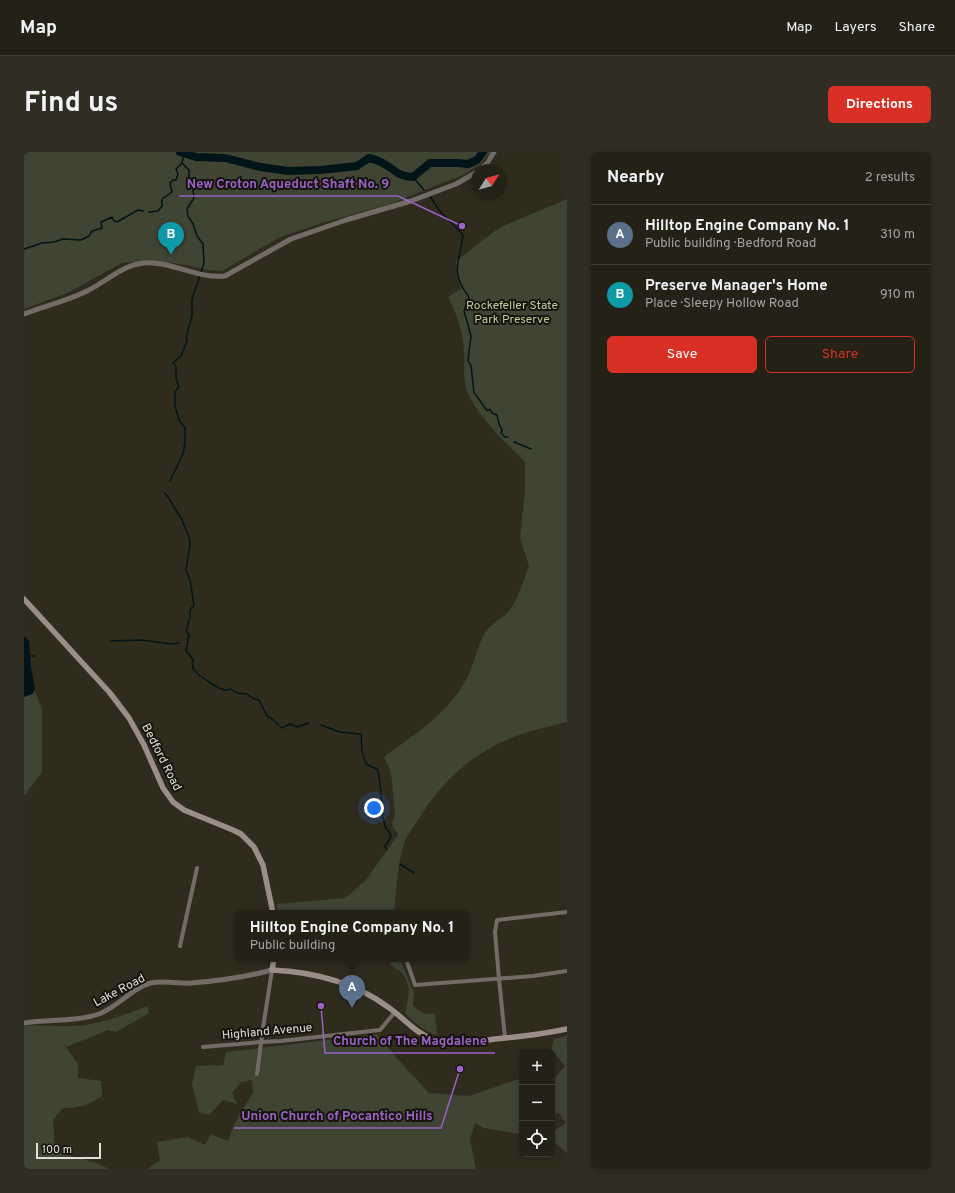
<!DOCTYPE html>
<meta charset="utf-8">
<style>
body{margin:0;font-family:Overpass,sans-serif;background:#302e23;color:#f1f3f6}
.controls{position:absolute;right:12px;bottom:12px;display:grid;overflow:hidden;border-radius:6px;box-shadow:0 2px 10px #0003}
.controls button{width:36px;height:36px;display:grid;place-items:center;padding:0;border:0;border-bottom:1px solid #413e35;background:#242116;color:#f1f3f6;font:20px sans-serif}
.compass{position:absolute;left:447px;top:12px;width:36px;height:36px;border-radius:50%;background:#242116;box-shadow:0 2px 10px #0003;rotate:53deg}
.scale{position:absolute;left:12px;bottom:10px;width:65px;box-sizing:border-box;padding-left:4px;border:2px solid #e1dfd5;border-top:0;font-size:11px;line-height:14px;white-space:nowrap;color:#e1dfd5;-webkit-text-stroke:3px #16140e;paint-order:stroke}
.you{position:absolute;left:350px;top:656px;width:14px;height:14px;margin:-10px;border:3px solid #fff;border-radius:50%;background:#1a73e8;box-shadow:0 0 0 6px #1a73e833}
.badge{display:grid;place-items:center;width:26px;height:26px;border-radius:50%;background:#d93025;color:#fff;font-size:13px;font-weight:700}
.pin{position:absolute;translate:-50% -33px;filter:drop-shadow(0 1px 2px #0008)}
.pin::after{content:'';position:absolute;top:21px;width:14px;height:12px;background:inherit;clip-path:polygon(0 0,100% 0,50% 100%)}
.popup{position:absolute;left:211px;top:758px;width:234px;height:52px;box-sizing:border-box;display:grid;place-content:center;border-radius:6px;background:#242116;filter:drop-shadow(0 1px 3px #0005);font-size:13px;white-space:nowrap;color:#a3a3a1}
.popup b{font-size:15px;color:#f1f3f6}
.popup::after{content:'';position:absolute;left:50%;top:100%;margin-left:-8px;border:8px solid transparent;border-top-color:#242116}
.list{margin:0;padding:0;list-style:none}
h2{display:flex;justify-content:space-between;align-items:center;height:52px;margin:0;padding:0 16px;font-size:17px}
h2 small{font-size:13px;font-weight:400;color:#a3a3a1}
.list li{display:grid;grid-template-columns:26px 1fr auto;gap:12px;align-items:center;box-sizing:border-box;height:60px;padding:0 16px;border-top:1px solid #413e35}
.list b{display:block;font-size:15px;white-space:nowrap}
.list p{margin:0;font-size:13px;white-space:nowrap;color:#a3a3a1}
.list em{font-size:13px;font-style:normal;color:#a3a3a1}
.actions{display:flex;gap:8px;padding:12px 16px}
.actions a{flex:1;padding:9px 0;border:1px solid #d93025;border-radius:6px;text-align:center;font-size:14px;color:#d93025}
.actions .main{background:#d93025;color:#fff}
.icon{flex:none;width:22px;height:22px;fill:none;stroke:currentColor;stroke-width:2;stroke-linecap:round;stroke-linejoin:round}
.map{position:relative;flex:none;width:543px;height:1017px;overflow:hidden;border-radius:6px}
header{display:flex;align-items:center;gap:24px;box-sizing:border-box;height:56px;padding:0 20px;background:#242116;border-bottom:1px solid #413e35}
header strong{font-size:19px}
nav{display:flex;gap:22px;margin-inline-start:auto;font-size:14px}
.intro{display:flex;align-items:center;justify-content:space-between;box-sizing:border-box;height:96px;padding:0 24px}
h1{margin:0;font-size:28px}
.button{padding:10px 18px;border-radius:6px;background:#d93025;color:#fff;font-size:14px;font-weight:700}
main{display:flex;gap:24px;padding:0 24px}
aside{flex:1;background:#242116;border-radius:6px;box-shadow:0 2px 10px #0003}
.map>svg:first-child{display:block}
.green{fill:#3f4433}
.water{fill:#011519}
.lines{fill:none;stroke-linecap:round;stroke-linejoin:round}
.stream{stroke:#011519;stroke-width:1.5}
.river{stroke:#011519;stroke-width:8}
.minor{stroke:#736b67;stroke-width:4}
.tertiary{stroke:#736b67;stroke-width:5}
.secondary{stroke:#9b8e88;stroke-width:5.5}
.labels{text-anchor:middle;stroke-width:4;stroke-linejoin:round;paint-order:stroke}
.park-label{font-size:12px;fill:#bfcf97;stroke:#16140e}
.street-label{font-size:12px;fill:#e1dfd5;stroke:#16140e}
.leader{fill:none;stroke:#9a62c6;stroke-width:1.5}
.callout-dot{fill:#9a62c6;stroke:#16140e;stroke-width:1.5}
.callout-label{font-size:13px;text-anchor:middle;font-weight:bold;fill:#9a62c6;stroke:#16140e;stroke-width:4;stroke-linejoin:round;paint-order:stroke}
</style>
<header>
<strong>Map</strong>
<nav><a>Map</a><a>Layers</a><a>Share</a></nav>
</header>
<div class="intro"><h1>Find us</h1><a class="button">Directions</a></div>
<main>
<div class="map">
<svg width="543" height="1017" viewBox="0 0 543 1017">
<rect width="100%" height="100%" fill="#302c1d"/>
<g class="green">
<path d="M0,0H467L456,13L439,23L363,53L298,71L254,86L198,119L184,118L163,113L133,109L110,110L98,111L43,141L0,157Z"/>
<path d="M543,47V570C523,575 503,579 485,587C448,602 418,630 397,663C392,672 385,680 381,689C373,711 373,737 370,761H255L252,752L321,746L342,728L374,683L373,680L369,676L368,670L371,664L368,628L366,618L360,605C391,582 424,562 443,526C451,511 453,493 462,479C468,471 477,467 483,461C494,449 499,429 505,414L496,386L501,338V310C481,289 451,263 442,236C439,224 441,212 440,200C439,180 433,162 424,145L438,136C433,130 432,117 432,109L468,81L477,75Z"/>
<path d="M0,513L18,557V620L0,644Z"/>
<path d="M365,807H376L390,841L389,854L400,862L411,861L413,883C400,880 390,870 381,861C384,848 388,836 380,823C374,815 369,820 365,807Z"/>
<path d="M124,854L125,861L92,880L84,878L42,895L54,912V926L77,929L78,944C65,953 56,956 39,956L29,968L31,1000L70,1010L85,1017H0V874C16,872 30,875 46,874C73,874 99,863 124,854Z"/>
<path d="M353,882L370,903L405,941L445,944L498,926V977L494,982L460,976L451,971L446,987L452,1017H124L136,1008L133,990L164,985L181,993L187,982L204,989L210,973L229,940L228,928L217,930L208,941L213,952L199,948L185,963L175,960L168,932L172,914L199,913L202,900Z"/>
<path d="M543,884V1001L528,988V980L542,971L535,961L528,964V929L541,914L527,897L530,887Z"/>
</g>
<path class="water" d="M0,484L5,489L7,515L11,536L9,542L0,545Z"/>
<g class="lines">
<g class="stream">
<path d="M389,25L400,38"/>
<path d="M406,44L415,58L439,83C436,110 425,119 445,145L440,159L447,184L444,208L447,214L450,241C456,247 458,254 464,259L466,257L468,261L473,263L475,272L478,278L477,281L481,285H484"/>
<path d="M125,60L134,59L138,54V47L148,40L146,31L149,28H152L154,22L152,17L158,11"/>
<path d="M0,97L18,91L30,90L39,87L57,88L65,84L68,79L78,76L77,70L88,65L90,69L93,70L114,58L119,59"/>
<path d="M490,290L507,297"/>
<path d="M146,329L159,302L161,291V276L155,268L151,254V240L155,235L152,227V214L149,211L157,204L163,189L162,185L168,164V147L180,111L179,92L173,84L169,72L164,64L163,57L170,46L168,31L165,28V18L158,11L160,1"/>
<path d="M141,341L146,348L158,368L165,385L166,392L162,418L166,428L170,453L166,458V465L162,479L165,482L162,499L165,502L169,508V517L174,522L185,530L195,536L202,538L207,537L213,541L223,542L230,547L235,548L243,564L248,567L258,576L266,572L273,575L285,571"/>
<path d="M86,489L117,488L149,492L155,491"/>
<path d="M6,504H10"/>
<path d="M297,573L316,580L337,582L338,600L342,612L354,618L357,640L359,666L361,674L365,680L367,685L361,694L363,698"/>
<path d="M376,712L390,721"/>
</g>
<path class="river" d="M156,0L172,5L201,6L236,15L264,19L296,18L333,14L345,6C349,7 353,8 357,10C371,17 372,24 389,25L406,11H433L444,12L453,8L459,0"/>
<g class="minor">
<path d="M156,794L173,716"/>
<path d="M382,807L391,833L509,824L543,819"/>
<path d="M481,886L475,827L471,780L473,768L543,760"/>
<path d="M179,895L237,890L257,889L356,878L371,860"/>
<path d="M233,922L239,876L248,818"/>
</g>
<g class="tertiary">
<path d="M456,18L464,10L470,0"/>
<path d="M0,162C21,154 43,149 63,139C82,130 98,113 120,111C148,109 173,127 201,124L267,87L322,68L387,49L432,32L453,20"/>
<path d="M0,871C25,867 51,870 75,862C94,855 109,835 127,831C140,828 154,832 167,831C194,829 222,825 248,818"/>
</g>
<g class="secondary">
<path d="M0,447L86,541L105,566L120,593L139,636L149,650L160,658L209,678L217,682L230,695L239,713L249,761"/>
<path d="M250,807L248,818C290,820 330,830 364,855C380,866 392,882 411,888C430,894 451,890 471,887C495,885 519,882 543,877"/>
</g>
</g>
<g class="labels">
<g class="park-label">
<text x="488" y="157">Rockefeller State<tspan x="488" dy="14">Park Preserve</tspan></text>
</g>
<g class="street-label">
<text transform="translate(138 605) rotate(63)" y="4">Bedford Road</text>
<text transform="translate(95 838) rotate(-28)" y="4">Lake Road</text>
<text transform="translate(243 879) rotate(-5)" y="4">Highland Avenue</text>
</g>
</g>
<path class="leader" d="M438 74L374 44H155M297 854L301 901H471M436 917L417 976H210"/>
<g class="callout-dot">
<circle cx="438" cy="74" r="4"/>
<circle cx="297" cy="854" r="4"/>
<circle cx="436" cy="917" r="4"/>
</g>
<g class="callout-label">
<text x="264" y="36">New Croton Aqueduct Shaft No. 9</text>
<text x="386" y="893">Church of The Magdalene</text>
<text x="313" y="968">Union Church of Pocantico Hills</text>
</g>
</svg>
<div class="controls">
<button>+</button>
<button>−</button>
<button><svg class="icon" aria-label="locate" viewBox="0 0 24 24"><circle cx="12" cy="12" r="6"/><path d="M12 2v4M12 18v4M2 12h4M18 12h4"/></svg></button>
</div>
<svg class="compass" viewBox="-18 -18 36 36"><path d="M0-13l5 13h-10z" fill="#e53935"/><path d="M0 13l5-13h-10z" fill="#a3a3a1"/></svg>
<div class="scale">100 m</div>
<div class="you"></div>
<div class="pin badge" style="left:328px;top:856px;background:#5c6f8a">A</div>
<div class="popup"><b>Hilltop Engine Company No. 1</b>Public building</div>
<div class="pin badge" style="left:147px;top:103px;background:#0f9aa8">B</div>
</div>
<aside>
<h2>Nearby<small>2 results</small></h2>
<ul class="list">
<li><span class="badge" style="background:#5c6f8a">A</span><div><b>Hilltop Engine Company No. 1</b><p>Public building · Bedford Road</p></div><em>310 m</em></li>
<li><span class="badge" style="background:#0f9aa8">B</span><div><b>Preserve Manager's Home</b><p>Place · Sleepy Hollow Road</p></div><em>910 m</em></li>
</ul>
<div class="actions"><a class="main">Save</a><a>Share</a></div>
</aside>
</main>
